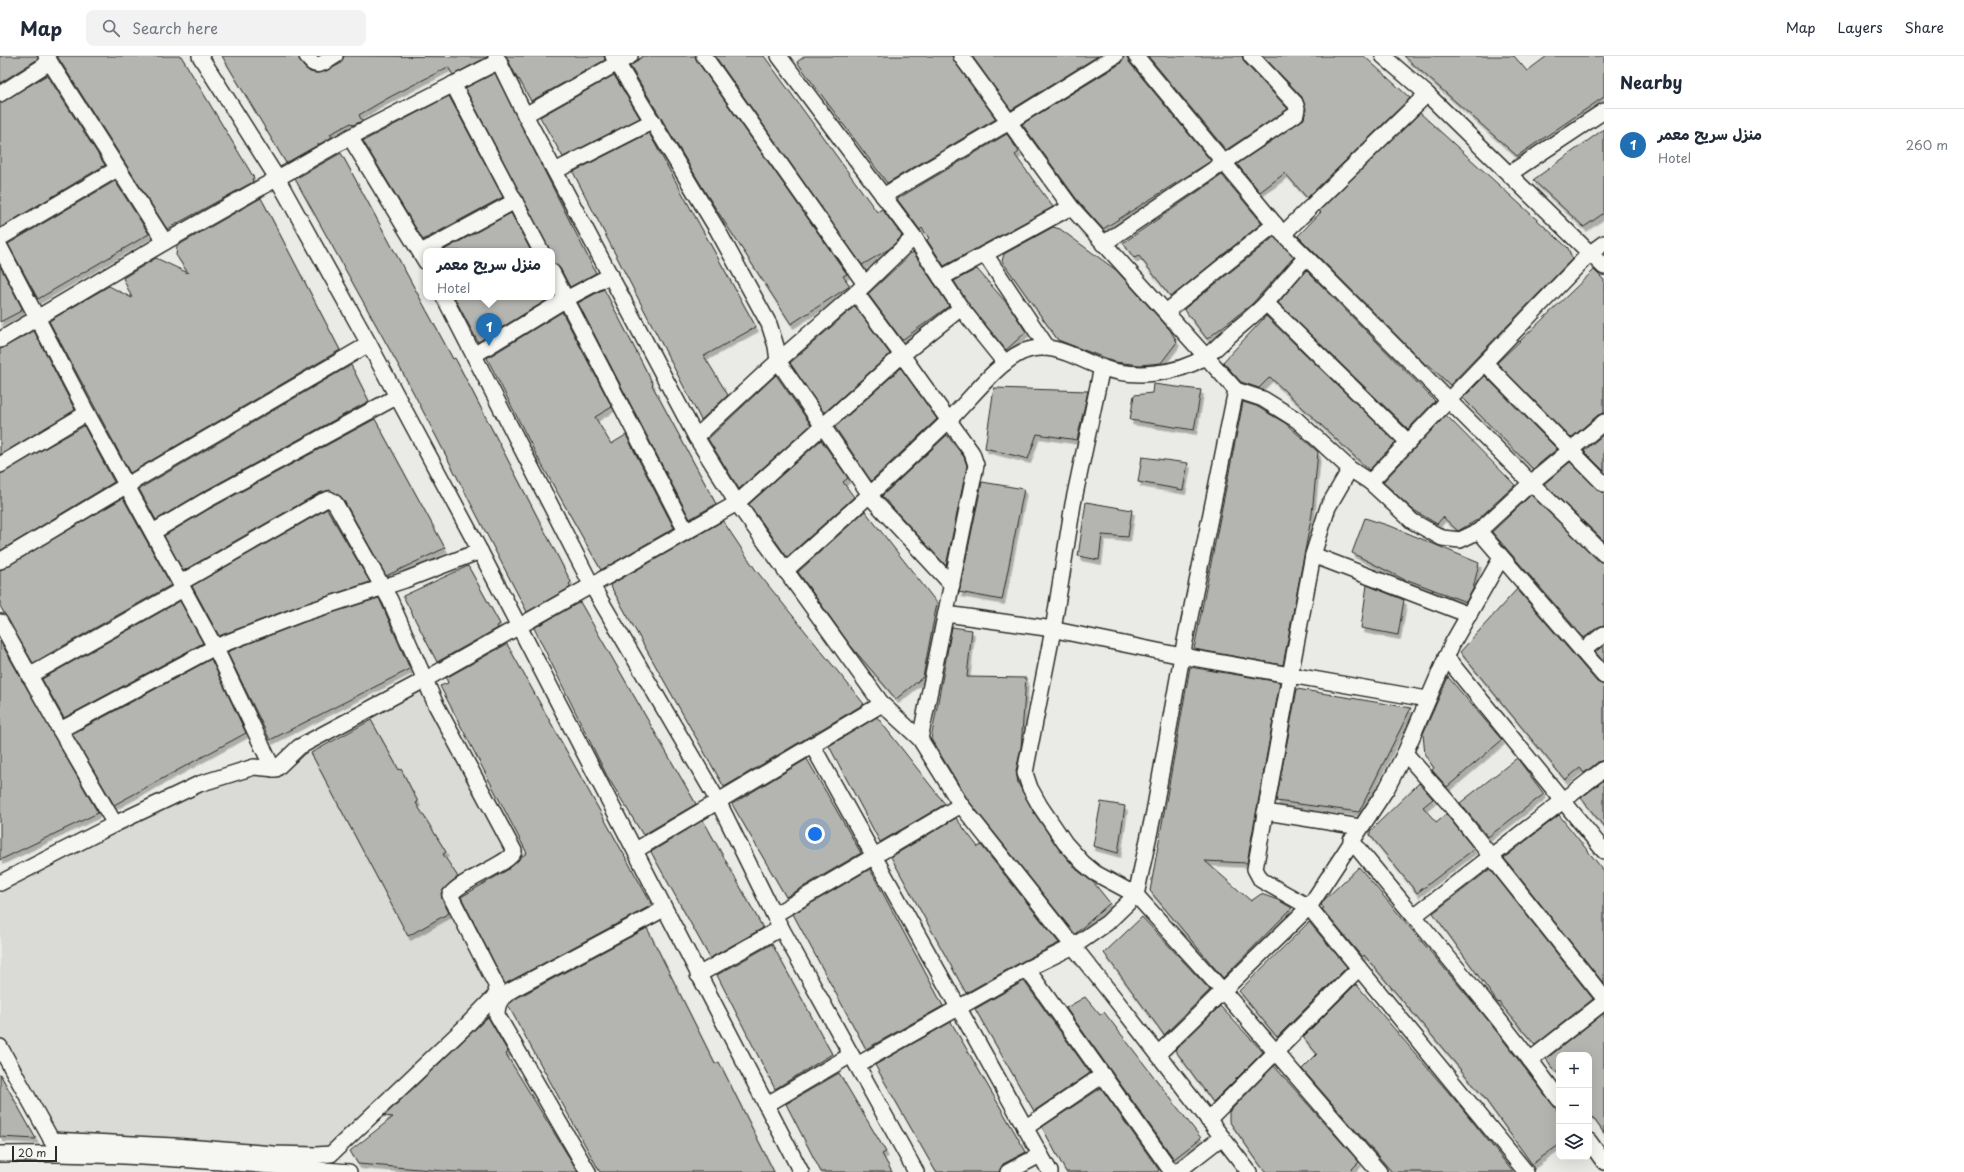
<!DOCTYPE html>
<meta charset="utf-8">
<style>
body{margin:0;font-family:"Playpen Sans","Playpen Sans Arabic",sans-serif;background:#f2f2f3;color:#1f2937}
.controls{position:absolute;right:12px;bottom:12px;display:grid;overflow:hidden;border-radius:8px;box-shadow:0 4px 16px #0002}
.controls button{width:36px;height:36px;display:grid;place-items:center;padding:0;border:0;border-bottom:1px solid #e0e1e3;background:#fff;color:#1f2937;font:20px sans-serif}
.scale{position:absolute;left:12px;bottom:10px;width:45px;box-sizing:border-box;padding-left:4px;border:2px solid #2b2b2b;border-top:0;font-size:11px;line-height:14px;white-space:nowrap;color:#2b2b2b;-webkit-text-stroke:3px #f6f6f2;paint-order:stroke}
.you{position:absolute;left:815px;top:778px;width:14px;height:14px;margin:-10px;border:3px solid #fff;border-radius:50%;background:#1a73e8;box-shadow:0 0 0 6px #1a73e833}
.badge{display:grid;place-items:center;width:26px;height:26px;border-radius:50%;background:#1f6fb2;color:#fff;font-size:13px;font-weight:700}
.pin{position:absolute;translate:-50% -33px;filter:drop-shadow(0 1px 2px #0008)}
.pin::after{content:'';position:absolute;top:21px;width:14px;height:12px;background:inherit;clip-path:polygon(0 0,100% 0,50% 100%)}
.popup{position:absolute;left:423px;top:192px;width:132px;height:52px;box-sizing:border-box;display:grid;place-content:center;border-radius:8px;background:#fff;filter:drop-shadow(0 1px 3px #0005);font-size:13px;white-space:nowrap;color:#747a83}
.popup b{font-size:15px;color:#1f2937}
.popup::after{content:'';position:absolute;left:50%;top:100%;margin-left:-8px;border:8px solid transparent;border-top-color:#fff}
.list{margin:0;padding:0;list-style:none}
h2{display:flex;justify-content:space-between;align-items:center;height:52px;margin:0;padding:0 16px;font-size:17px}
h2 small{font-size:13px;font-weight:400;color:#747a83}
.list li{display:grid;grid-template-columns:26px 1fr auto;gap:12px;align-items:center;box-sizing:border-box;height:72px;padding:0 16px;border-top:1px solid #e0e1e3}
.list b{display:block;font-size:15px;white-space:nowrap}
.list p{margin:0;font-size:13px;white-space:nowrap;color:#747a83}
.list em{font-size:13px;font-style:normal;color:#747a83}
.icon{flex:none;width:22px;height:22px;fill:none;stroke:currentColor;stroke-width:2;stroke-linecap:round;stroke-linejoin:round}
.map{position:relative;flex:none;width:1604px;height:1116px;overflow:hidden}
header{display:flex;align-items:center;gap:24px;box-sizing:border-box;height:56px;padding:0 20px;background:#fff;border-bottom:1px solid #e0e1e3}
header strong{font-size:19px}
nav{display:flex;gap:22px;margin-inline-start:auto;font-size:14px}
.search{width:280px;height:36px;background:#f2f2f3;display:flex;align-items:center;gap:10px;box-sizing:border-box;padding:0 14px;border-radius:8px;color:#747a83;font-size:15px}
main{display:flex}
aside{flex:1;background:#fff}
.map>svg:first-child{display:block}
.built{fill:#dadad6}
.building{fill:#b4b4b1;stroke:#2b2b2b;filter:url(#shadow)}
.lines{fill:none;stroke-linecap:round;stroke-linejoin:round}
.minor-casing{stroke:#2b2b2b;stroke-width:18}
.minor{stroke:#f6f6f2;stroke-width:15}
</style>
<header>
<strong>Map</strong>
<div class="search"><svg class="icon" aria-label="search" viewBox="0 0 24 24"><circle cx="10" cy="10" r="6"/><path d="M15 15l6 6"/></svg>Search here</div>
<nav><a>Map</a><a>Layers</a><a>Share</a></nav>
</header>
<main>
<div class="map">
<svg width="1604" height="1116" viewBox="0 0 1604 1116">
<defs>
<filter id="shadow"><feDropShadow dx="2.5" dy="4.5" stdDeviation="0" flood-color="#0004"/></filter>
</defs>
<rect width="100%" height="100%" fill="#eaeae6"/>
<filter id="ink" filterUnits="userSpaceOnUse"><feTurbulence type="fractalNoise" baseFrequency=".025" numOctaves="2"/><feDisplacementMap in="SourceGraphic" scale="8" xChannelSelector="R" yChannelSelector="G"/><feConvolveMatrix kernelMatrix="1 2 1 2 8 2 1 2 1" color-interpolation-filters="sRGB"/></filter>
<g filter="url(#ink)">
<path class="built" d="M431,620L527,797L459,835L508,933L332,1102L53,1082L0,986V828L113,771L259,710L269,717Z"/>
<g class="building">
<path d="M0,0H37L38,3L0,27Z"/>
<path d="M57,0H181L254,122L252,123L253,126L167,173Z"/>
<path d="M222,0H298L304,11L310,16L317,17L326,15L340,8L344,0L487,1L453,19L448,11L388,42L359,59L362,65L353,69L351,67L330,78L332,81L286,107Z"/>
<path d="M506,0H604L605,4L531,45L519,23L518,24Z"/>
<path d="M643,0H695L697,5L847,218L843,220L850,230L791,268L707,139L630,10Z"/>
<path d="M715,0H764L877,156L882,153L902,180L889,193L862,209Z"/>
<path d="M805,0H952L954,5L996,63L887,127L797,6Z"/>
<path d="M972,0H1098L1011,54Z"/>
<path d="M1124,0H1127L1129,6L1211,105L1103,173L1078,145L1022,68L1120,8Z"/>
<path d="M1148,0H1242L1244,6L1288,53L1226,94Z"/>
<path d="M1263,0H1364L1410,42L1307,142L1285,117L1260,136L1237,108L1301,65L1304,63L1306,53L1302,41Z"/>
<path d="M1404,0H1514L1527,15L1547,0H1604V41L1517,100Z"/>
<path d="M495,17L596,217L570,231L560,212L552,207V195H550L465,32Z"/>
<path d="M47,19L105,109L0,172V47Z"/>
<path d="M614,19L640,62L563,101L540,61Z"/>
<path d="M449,40L503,141L423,184L363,85Z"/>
<path d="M1420,57L1568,192L1572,203L1450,329L1428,308L1426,309L1298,180L1321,156L1319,155Z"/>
<path d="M1604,73V157L1584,171L1533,124Z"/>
<path d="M649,77L756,271L704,300L728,339L701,364L573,116Z"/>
<path d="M1007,78L1019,96L1015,99L1053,151L944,210L927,184L929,182L922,172L920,174L897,143Z"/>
<path d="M341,97L453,303L455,302L571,526L569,528L571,531L527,556L410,330L295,123Z"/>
<path d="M1222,119L1262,167L1171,241L1139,200L1134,202L1123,187Z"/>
<path d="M115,125L149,178L38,243L8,188Z"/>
<path d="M261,142L340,294L130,417L49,265L109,230L132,242L123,222L156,202L188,217L176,199L177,190Z"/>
<path d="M511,157L531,195H442Z"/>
<path d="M1053,171L1060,173L1116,214L1170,274L1177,286L1161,307L1140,309L1115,306L1058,284L1002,205L1004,198Z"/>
<path d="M1274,181L1294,201L1252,248L1207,283L1184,253Z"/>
<path d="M913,196L949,250L902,284L868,238Z"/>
<path d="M0,210L22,252L21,255L0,266Z"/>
<path d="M977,213L1010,251L1026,276L1006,294L968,247L954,225Z"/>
<path d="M1306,214L1435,345L1408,373L1278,247Z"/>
<path d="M1594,214L1604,224V357L1598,359L1571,382L1497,307Z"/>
<path d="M604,233L653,328L652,329L716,448L690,463L578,247Z"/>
<path d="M454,241H552L478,286Z"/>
<path d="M855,250L890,298L824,357L790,307Z"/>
<path d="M562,256L612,351L595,361L611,388L626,379L674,472L601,514L538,402L487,302Z"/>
<path d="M1266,260L1396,386L1369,414L1270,321L1259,332L1241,326L1223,306Z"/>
<path d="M34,275L75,354L0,399V293Z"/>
<path d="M351,309L369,345L201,437L156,464L139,433Z"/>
<path d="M901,312L937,363L871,425L835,371Z"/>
<path d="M776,319L811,369L739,433L708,383Z"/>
<path d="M1485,320L1557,393L1533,413L1463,342Z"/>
<path d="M1153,328L1201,334L1194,374L1130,364L1134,339L1152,337Z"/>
<path d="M994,332L1088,335L1077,384L1037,378L1028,403L985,392Z"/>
<path d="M1243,346L1256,350L1285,367L1318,396L1312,458L1283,609L1194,593Z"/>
<path d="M1446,359L1515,429L1477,464L1458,475L1443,461L1437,468L1412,453L1383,426Z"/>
<path d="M375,363L445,492L386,520L343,443L330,434L319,437L183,515L164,480L209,453Z"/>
<path d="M84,370L114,426L0,495V418Z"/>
<path d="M1604,378V415L1584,395Z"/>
<path d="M947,379L964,401L967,410L946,510L882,440Z"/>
<path d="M821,384L848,422L843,426L854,441L787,501L749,448Z"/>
<path d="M1142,401L1188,407L1183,434L1138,426Z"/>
<path d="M1570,406L1598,434L1604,437V485L1544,428Z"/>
<path d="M982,426L1024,433L1002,544L959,536Z"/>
<path d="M1531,439L1598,504L1604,507V569L1598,571L1584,582L1492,476Z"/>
<path d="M123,442L171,529L33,607L0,550V514Z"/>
<path d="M1086,446L1132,454L1128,481L1102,479L1099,504L1078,500Z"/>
<path d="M327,453L370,526L298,550L219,580L192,530Z"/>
<path d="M865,455L937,547L923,621L896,643L850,589L798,516Z"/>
<path d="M1365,462L1393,471L1479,507L1473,533L1466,546L1408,524L1407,525L1352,497Z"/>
<path d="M723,465L755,513L864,648L724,731L610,529Z"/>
<path d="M468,510L500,568L497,570L498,572L437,606L403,540Z"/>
<path d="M1367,529L1404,544L1398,579L1361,572Z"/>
<path d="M1517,533L1597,626L1604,629V704L1598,706L1584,717L1580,712L1565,724L1460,596Z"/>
<path d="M379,542L410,613L270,684L227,596L304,566Z"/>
<path d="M180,545L203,587L64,662L42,623Z"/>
<path d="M580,546L696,748L643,779L606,718L534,572Z"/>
<path d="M952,571L972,574L967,621L1026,622L1021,692L1016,715L1018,727L1033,755L1058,792L1077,814L1094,827L1110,847L1075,878L968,744L931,683Z"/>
<path d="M0,585L98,757L0,804Z"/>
<path d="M507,588L652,849L505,928L461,841L509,813L521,801L527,797L440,630L448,627L446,622Z"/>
<path d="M1604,589V606L1595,596Z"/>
<path d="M211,603L246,677L114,749L72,678Z"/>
<path d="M1190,611L1280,626L1247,807L1205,805L1251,845L1261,838L1278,844L1292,852L1223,922L1150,835Z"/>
<path d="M1448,621L1502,684L1447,731L1432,714L1434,712L1425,699L1423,678Z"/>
<path d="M1297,633L1411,652L1359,756L1276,745Z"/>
<path d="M877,661L945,748L880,786L829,690Z"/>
<path d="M371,664L399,714L401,713L418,746L416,747L446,796L443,798L458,821L450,827L441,837L442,843L449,857L408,880L311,697Z"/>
<path d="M1517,702L1544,738L1488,781L1460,747Z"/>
<path d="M807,703L861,797L786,841L732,748Z"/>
<path d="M1604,724V771L1581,742Z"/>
<path d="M1419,727L1433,743L1423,751L1436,766L1446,758L1474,793L1417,837L1370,779V775Z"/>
<path d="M1101,746L1125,750L1118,797L1093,790Z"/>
<path d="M1559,759L1604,815V928L1504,802Z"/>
<path d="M956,762L978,791L981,789L1059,887L1023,905L966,937L891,801Z"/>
<path d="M703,764L763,872L710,902L651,796Z"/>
<path d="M1359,811L1487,963L1559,1057V1089L1532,1108L1482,1039L1364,899L1362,901L1322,853L1324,852L1321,849L1324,844Z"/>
<path d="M870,813L943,950L866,993L793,858Z"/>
<path d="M1490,813L1593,943L1535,989L1499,946L1498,947L1433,857Z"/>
<path d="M1142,861L1210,934L1164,979L1104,897Z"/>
<path d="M1309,866L1347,911L1277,981L1239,935Z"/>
<path d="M647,872L715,1008L719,1006L774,1116H600L508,949L517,942Z"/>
<path d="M772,888L832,998L775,1033L717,919Z"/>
<path d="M1024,925L1090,1017L1034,1055L975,953Z"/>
<path d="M1356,928L1461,1051L1513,1116H1392L1302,1013L1317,998L1303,981Z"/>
<path d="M1085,941L1100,959L1104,956L1201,1082L1174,1103L1066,952Z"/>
<path d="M1220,950L1263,996L1213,1046L1175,994Z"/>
<path d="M1604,957V1077L1589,1056V999H1559V1019L1546,1003Z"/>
<path d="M488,961L508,996L506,998L578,1116H456L358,1108L350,1095L393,1061L384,1060Z"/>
<path d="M951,966L1026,1096L1003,1108L999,1116H936L875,1009Z"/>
<path d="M1274,1010L1359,1106L1349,1116H1265L1229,1065V1056Z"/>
<path d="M839,1017L886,1096L882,1098L892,1116H821L786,1048Z"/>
<path d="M0,1018L36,1083L0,1081Z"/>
<path d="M1101,1032L1159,1114L1157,1116H1066L1042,1071Z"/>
</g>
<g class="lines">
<defs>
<g id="minor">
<path d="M46,0L165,186"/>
<path d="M200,0L277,122L369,288L480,495L801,1116"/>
<path d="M307,0C315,15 323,7 335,0"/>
<path d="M496,0L525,59L696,381L737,447L882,648L920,683L961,749L1112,939L1249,1116"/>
<path d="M613,0L717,173L769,268L776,290L778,305L875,446L952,529"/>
<path d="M704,0L865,228"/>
<path d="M779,0L914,181L961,252L1005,307"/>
<path d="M961,0L1071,151L1236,334L1263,343L1297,364L1350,413L1370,426L1412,465L1442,482L1460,484L1479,475L1531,427L1604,366"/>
<path d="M1136,0L1283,178L1531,427L1604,498"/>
<path d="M1383,0L1427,38L1604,211"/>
<path d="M453,28L541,195"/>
<path d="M0,38L50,6"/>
<path d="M525,59L630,0"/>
<path d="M350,81L426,206"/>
<path d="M555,115L653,65"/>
<path d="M1509,118L1604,55"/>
<path d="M883,140L1009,66L1115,0"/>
<path d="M1283,178L1427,38"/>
<path d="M0,182L117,113"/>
<path d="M1103,188L1296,58L1297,52L1295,47L1251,0"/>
<path d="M0,191L87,357L215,591L273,713"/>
<path d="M421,196L515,145"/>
<path d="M985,198L1047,291"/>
<path d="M552,216L686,475"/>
<path d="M941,222L1071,151"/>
<path d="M444,241L591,528L718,745L774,859L916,1116"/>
<path d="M1266,247L1408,386"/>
<path d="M1166,256L1275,168"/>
<path d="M0,284L165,186L350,81L499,5"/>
<path d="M474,299L566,243L611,219"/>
<path d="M1485,307L1604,428"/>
<path d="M1102,311L1073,448L1053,574L1027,706L1025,717L1030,732L1040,750L1065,787L1083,807L1095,817L1136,839L1223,935L1379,1116"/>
<path d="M696,381L778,305L856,237"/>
<path d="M0,409L87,357"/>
<path d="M1350,413L1328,451L1313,499L1290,620L1255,813L1261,824L1309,851L1526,1116"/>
<path d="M1370,426L1589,198L1604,187"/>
<path d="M1479,475L1604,620"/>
<path d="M153,476L205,445L396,341"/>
<path d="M1313,499L1469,559"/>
<path d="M0,505L127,429L369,288"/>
<path d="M785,515C840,466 895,417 948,365C969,345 996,308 1022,296C1050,284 1074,301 1100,311C1133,323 1176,319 1205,301C1214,295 1222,286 1230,279C1242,268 1256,258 1267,246C1280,231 1293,216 1306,201"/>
<path d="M946,558L1046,572L1182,600L1427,643"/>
<path d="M0,566L60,674L115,768"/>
<path d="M1582,595L1604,578"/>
<path d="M1446,601L1604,795"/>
<path d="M29,620L183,533"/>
<path d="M60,674L215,591L301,558L405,524L480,495"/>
<path d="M920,683L976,409L972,397L902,299L961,252"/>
<path d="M812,689L1050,1116"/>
<path d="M1405,697L1447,745L1604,942"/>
<path d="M1265,756L1360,771"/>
<path d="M1351,784C1421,870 1495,954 1559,1043"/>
<path d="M636,794L882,648"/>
<path d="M0,827L115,768L199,728L254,711L276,713L299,691L426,623L737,447L902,299L856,237L914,181"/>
<path d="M774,859L961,749"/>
<path d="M1414,860L1604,713"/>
<path d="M1027,913L1172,1116"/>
<path d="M698,919L781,872"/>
<path d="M0,991L56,1092"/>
<path d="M1158,998L1309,851L1387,732L1405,697L1452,588L1501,502"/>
<path d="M1530,1004L1604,946"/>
<path d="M857,1009L1027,913L1074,890L1107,867L1136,839L1154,756L1182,600L1236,334"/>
<path d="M766,1049L851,999"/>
<path d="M1208,1064L1359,912"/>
<path d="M1025,1072L1103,1019"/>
<path d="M51,1084L174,1090L273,1098L316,1099L331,1098L466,970L497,938L496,929L450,839C462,823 510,808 514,795L436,649L390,544L335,447L329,443L323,445L180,527"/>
<path d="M1589,1085L1604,1106"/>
<path d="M0,1098C117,1096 233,1107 349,1116"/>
<path d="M588,1116L497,959C497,946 502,941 512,934L664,853"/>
<path d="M1008,1116L1040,1099"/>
<path d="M1177,1116L1222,1081"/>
</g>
</defs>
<use href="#minor" class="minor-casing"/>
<use href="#minor" class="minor"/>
</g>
</g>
</svg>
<div class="controls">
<button>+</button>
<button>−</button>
<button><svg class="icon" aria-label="layers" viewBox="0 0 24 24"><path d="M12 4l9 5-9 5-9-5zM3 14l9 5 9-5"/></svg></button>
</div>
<div class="scale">20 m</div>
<div class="you"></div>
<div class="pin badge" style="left:489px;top:290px">1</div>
<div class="popup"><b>منزل سريح معمر</b>Hotel</div>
</div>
<aside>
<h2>Nearby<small></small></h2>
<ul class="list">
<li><span class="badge">1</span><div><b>منزل سريح معمر</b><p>Hotel</p></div><em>260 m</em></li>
</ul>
</aside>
</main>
